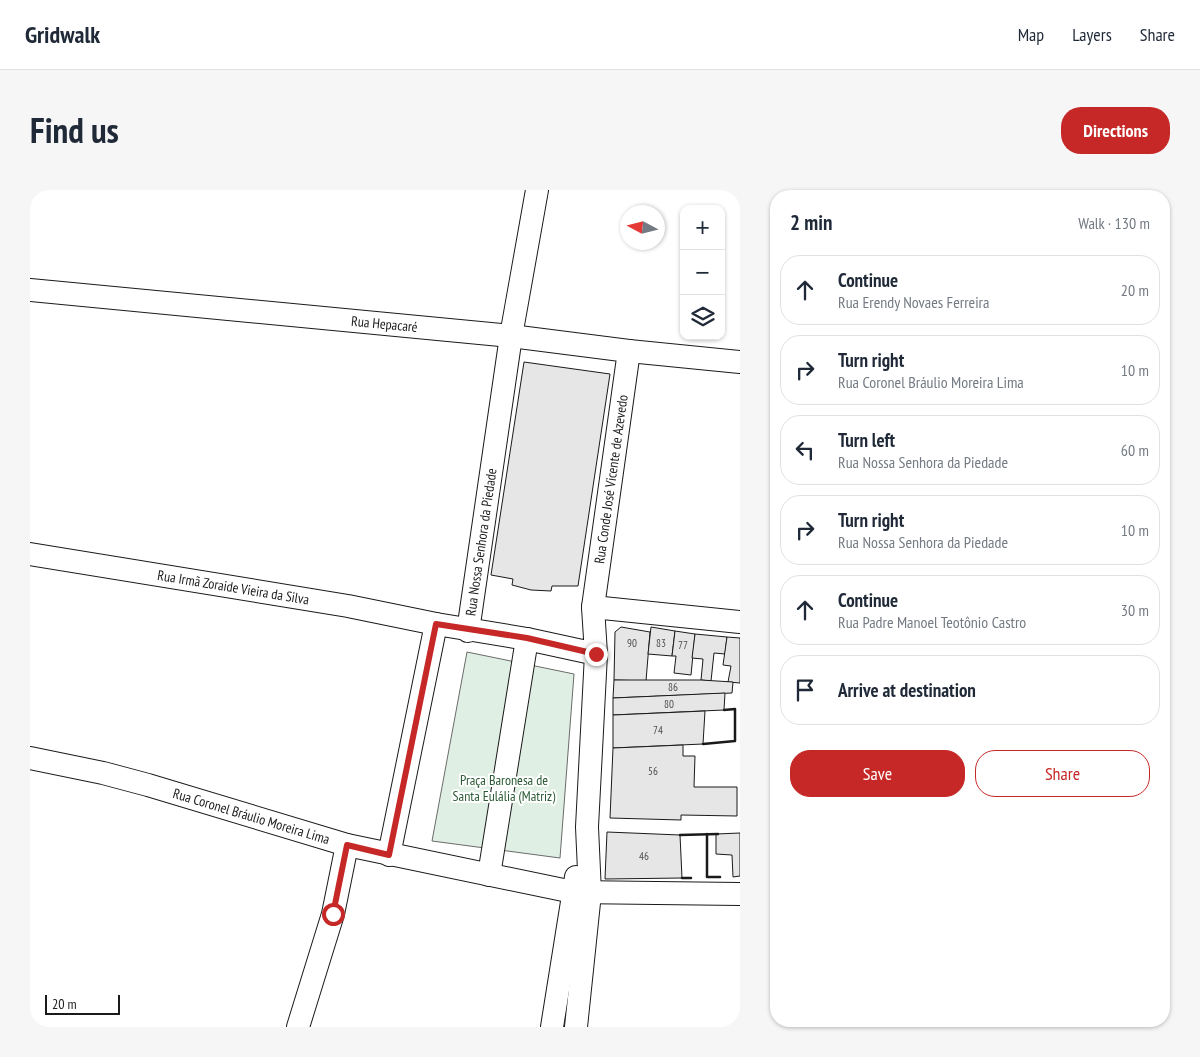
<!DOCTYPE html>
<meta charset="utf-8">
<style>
body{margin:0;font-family:"PT Sans Narrow",sans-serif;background:#f6f6f7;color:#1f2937}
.controls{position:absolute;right:15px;top:15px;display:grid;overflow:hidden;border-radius:10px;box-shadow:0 1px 4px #0004}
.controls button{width:45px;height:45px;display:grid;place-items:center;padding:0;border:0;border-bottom:1px solid #e0e1e3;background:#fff;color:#1f2937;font:25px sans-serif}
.compass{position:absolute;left:590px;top:15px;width:45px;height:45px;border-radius:50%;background:#fff;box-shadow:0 1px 4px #0004;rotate:277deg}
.scale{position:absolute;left:15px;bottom:12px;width:75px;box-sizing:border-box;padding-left:5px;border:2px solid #1a1a1a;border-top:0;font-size:14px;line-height:18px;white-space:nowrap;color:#1a1a1a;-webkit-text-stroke:4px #fff;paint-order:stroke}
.stop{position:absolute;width:15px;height:15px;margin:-11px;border:4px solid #c62828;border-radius:50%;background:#fff}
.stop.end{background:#c62828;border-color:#fff;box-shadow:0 1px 5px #0008}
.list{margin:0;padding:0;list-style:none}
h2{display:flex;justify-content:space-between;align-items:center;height:65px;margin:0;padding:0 20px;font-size:21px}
h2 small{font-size:16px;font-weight:400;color:#747a83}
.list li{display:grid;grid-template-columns:32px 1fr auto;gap:15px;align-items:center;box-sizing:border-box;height:70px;margin:0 10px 10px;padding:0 10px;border:1px solid #e0e1e3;border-radius:20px}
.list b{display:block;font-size:19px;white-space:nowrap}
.list p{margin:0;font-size:16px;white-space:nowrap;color:#747a83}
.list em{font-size:16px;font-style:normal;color:#747a83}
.actions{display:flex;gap:10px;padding:15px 20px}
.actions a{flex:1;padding:11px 0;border:1px solid #c62828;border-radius:20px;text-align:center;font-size:18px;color:#c62828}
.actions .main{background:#c62828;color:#fff}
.icon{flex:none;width:28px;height:28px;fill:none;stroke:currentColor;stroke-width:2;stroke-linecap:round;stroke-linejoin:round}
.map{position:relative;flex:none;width:710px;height:837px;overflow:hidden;border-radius:20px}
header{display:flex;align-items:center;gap:30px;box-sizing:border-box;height:70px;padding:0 25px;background:#fff;border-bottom:1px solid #e0e1e3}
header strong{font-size:24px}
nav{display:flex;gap:28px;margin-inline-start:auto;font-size:18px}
.intro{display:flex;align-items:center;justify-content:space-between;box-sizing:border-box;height:120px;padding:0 30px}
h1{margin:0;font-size:35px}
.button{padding:12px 22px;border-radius:20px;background:#c62828;color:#fff;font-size:18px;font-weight:700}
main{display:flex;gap:30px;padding:0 30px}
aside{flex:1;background:#fff;border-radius:20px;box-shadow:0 1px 4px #0004}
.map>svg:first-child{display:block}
.green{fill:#e0efe3;stroke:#6a6a6a}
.building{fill:#e6e6e6;stroke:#1a1a1a}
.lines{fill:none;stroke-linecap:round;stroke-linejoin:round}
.minor-casing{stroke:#1a1a1a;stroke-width:24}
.minor{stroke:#fff;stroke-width:22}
.wall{stroke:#1a1a1a;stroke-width:2.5}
.route{stroke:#c62828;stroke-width:6}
.labels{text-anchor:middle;stroke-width:4;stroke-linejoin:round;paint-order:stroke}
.number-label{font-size:11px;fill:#4d4d4d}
.street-label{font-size:14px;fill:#1a1a1a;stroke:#fff}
.park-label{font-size:14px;fill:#2b5a34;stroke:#fff}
</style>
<header>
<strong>Gridwalk</strong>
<nav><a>Map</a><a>Layers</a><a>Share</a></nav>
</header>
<div class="intro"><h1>Find us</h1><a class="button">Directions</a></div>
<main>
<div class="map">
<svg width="710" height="837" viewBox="0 0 710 837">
<rect width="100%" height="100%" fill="#fff"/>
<path class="green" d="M437,462L544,484L530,668L402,651Z"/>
<g class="building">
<path d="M494,172L580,184L548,396H522L521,401L501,400L482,395L483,389L461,385Z"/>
<path d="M591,437L620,442L616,491L584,490L585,442Z"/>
<path d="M621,437L645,441L642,466L618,464Z"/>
<path d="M645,441L665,444L661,485L644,483L646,466H642Z"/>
<path d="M665,444L697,447L695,464L684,463L681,491L671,490L673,469L662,468Z"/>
<path d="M697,447L710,448V493L698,492L701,476L693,475Z"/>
<path d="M584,490H671L703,492L702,503L583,508Z"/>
<path d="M695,503L694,520L583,525V508Z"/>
<path d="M675,521L673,554L583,558V525Z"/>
<path d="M653,555V566H665L664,597H707V626L651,625V630L580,628L583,558Z"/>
<path d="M577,642L650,645L652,688L575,689Z"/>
<path d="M710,643V686L703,687L702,665L686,664V644Z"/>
</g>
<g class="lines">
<defs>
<g id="minor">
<path id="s1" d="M0,100L481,146L599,161L710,172"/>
<path id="s2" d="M0,364L318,416L406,434"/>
<path id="s3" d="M563,417L599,161"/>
<path id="s4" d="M438,441L481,146L507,0"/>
<path id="s5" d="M0,568L73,583L118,595L317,655L543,702L710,704"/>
<path d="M359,665L406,434L497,449L566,464L563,417L710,432"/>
<path d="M459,685L497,449"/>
<path d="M268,837L303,724L317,655"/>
<path d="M522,837L546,687"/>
<path d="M546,837L560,703L557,637L566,464"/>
</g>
</defs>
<use href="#minor" class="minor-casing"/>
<use href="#minor" class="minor"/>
<g class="wall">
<path d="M673,554L705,551V519L694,520"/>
<path d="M677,644V687H690"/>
<path d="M650,645L688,644"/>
<path d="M652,688H661"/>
</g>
</g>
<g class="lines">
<path class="route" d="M303,724L317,655L359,665L406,434L497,448L566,464"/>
</g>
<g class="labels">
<g class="number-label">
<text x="602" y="457">90</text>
<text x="631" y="457">83</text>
<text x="653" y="459">77</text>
<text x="643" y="501">86</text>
<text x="639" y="518">80</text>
<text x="628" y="544">74</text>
<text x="623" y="585">56</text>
<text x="614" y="670">46</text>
</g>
<g class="street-label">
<text dy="5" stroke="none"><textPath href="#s1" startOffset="356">Rua Hepacaré</textPath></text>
<text dy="5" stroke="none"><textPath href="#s3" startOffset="129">Rua Conde José Vicente de Azevedo</textPath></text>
<text dy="5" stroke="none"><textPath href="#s4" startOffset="90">Rua Nossa Senhora da Piedade</textPath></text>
<text dy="5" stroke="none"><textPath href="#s2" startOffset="206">Rua Irmã Zoraide Vieira da Silva</textPath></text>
<text dy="5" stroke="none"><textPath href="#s5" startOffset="229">Rua Coronel Bráulio Moreira Lima</textPath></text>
</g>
<g class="park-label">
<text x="474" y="595">Praça Baronesa de<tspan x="474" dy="16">Santa Eulália (Matriz)</tspan></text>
</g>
</g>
</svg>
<div class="controls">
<button>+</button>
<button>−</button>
<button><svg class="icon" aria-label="layers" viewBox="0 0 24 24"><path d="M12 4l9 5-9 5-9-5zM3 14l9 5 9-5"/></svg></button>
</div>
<svg class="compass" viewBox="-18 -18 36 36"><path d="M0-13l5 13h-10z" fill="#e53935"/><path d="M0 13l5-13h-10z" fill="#747a83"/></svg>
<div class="scale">20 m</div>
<div class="stop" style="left:303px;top:724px"></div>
<div class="stop end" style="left:566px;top:464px"></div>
</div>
<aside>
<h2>2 min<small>Walk · 130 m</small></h2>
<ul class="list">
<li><svg class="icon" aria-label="ahead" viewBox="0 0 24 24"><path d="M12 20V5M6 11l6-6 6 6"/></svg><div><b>Continue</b><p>Rua Erendy Novaes Ferreira</p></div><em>20 m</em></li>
<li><svg class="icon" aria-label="right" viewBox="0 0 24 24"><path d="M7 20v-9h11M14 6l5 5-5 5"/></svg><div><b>Turn right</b><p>Rua Coronel Bráulio Moreira Lima</p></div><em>10 m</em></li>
<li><svg class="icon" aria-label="left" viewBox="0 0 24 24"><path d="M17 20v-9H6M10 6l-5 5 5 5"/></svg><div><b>Turn left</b><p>Rua Nossa Senhora da Piedade</p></div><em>60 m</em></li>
<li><svg class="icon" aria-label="right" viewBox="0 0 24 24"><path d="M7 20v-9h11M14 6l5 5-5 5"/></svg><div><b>Turn right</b><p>Rua Nossa Senhora da Piedade</p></div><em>10 m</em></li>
<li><svg class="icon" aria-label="ahead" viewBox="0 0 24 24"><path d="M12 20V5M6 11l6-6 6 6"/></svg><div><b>Continue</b><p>Rua Padre Manoel Teotônio Castro</p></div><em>30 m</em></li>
<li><svg class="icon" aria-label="arrive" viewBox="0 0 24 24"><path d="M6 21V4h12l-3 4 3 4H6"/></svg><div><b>Arrive at destination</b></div></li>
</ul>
<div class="actions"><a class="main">Save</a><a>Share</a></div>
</aside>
</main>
